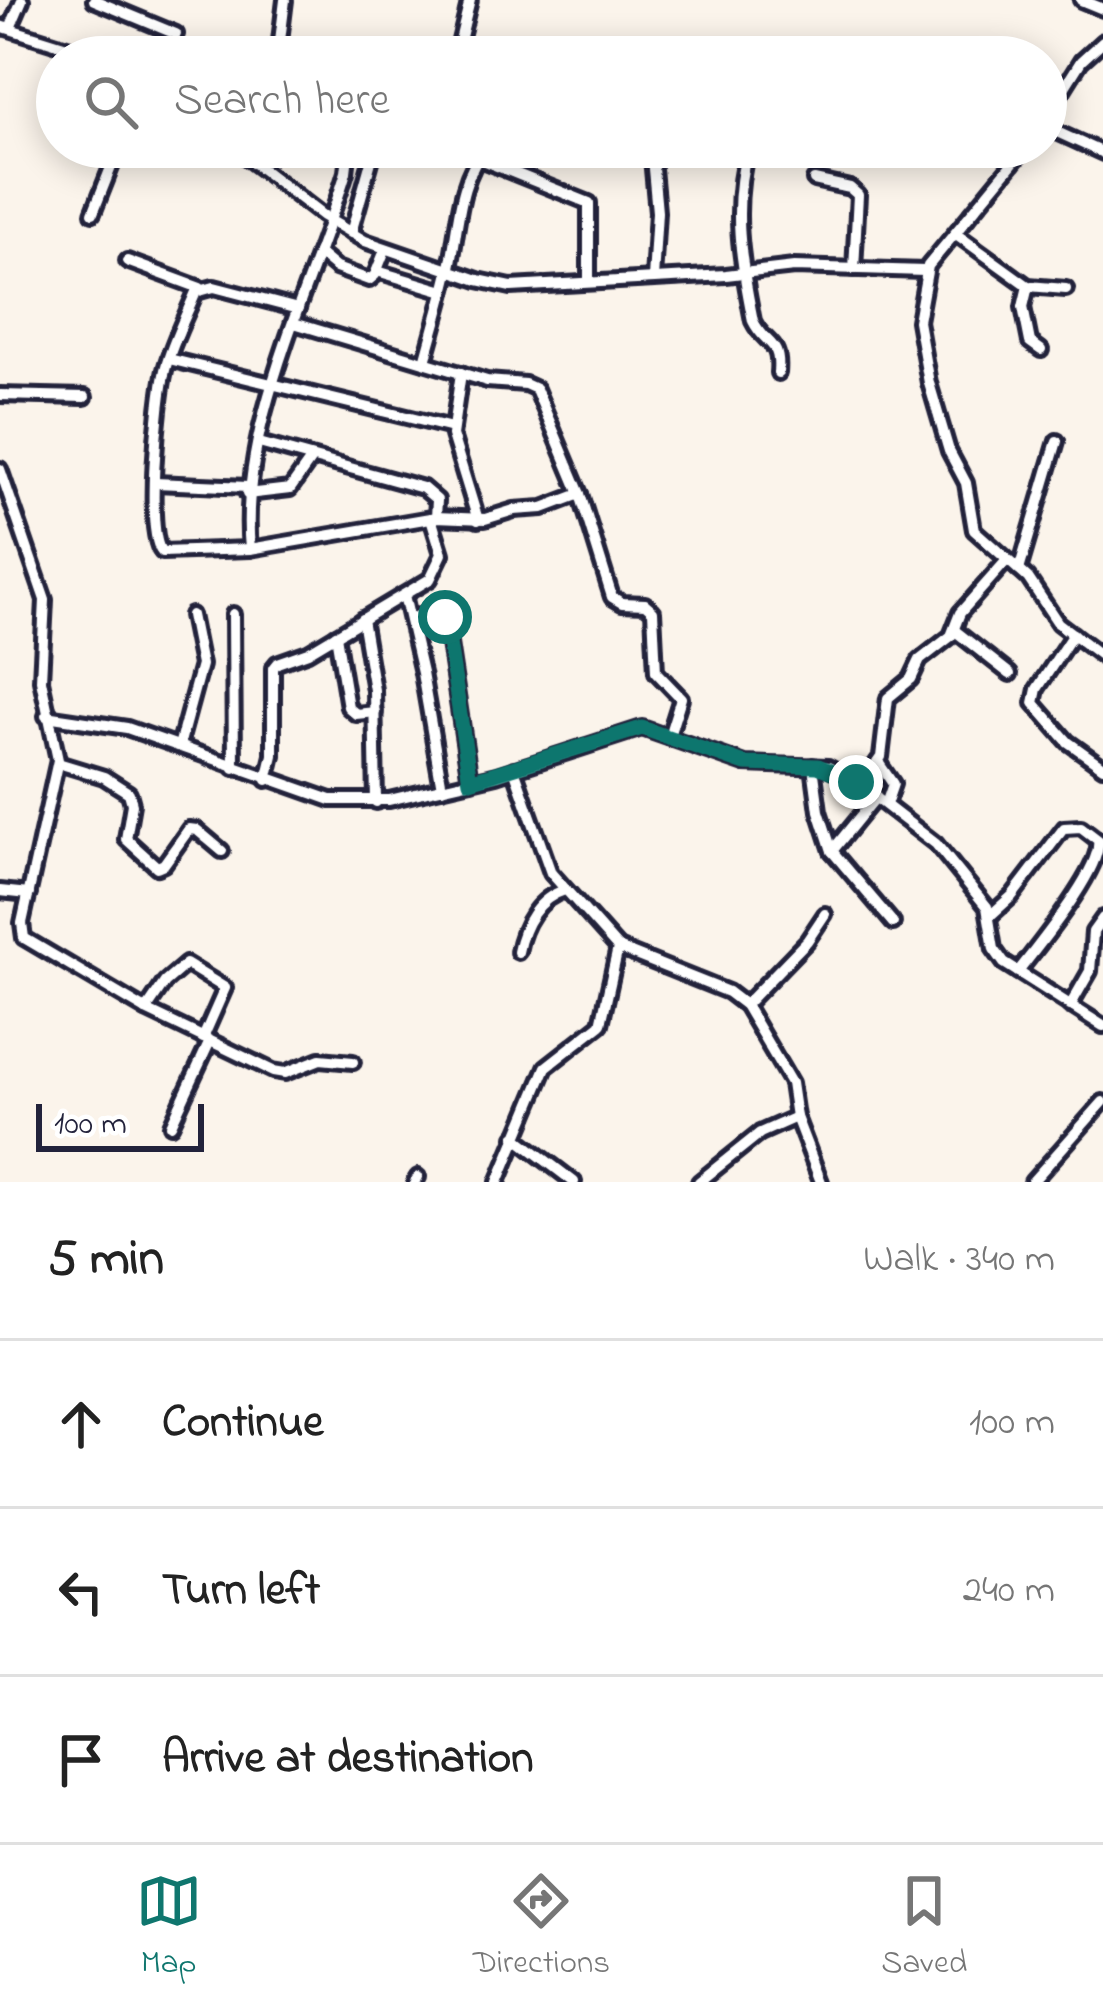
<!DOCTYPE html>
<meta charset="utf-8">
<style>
body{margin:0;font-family:"Indie Flower",sans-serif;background:#f2f2f2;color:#222}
.scale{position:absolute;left:36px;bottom:30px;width:168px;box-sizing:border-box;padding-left:12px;border:6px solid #22223b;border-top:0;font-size:33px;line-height:42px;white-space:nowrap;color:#22223b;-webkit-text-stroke:9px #fff;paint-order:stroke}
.stop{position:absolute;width:36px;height:36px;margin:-27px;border:9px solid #0f766e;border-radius:50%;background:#fff}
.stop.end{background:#0f766e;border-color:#fff;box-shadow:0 3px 12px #0008}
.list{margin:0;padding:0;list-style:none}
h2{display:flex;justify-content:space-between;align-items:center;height:156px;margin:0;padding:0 48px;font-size:51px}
h2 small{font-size:39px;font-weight:400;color:#767676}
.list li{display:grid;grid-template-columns:78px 1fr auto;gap:36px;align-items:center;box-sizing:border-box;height:168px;padding:0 48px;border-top:3px solid #e0e0e0}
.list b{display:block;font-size:45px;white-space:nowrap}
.list em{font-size:39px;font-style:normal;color:#767676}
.icon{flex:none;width:66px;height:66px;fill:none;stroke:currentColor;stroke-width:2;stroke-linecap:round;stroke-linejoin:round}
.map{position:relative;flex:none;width:1103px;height:1182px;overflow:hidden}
.search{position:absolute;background:#fff;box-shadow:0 6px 30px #0003;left:36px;right:36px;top:36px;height:132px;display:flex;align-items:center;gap:30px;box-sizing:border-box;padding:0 42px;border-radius:66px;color:#767676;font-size:45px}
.sheet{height:660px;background:#fff}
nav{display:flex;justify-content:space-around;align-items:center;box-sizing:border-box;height:168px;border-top:3px solid #e0e0e0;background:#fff;font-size:33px;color:#767676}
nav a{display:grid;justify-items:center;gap:6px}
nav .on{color:#0f766e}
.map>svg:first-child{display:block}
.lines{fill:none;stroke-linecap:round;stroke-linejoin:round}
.minor-casing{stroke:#22223b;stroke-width:20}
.minor{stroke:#fff;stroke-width:10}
.route{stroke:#0f766e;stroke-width:15}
</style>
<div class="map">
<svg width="1103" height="1182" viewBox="0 0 1103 1182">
<rect width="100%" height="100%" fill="#fbf4eb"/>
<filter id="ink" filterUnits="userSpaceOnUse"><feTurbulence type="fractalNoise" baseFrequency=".00833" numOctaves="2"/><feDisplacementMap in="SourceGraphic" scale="24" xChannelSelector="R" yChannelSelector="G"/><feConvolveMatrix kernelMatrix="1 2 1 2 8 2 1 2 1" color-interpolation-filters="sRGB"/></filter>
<g filter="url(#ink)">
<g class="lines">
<defs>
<g id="minor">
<path d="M94,0L176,34"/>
<path d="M1081,0L1103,9"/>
<path d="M0,26L99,57"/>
<path d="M10,28L22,0"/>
<path d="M278,57L285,0"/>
<path d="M456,57L470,0"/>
<path d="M1046,117L1081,61L1103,41"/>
<path d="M1046,127L1103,153"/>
<path d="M233,147L323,216L365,241L478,280L511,287L726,275L794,267L925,271"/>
<path d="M651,147L657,212L653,279"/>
<path d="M748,147C731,207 741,261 753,321C765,346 781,339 778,373"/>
<path d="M1026,147L928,266L918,321L929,383L949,451L966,483L974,530L1028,578L1058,623L1103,657"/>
<path d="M477,158L589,203V282"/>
<path d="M814,180L850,188L858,195L854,269"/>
<path d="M93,213L119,147"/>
<path d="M351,233L375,147"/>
<path d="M956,234L1028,286L1066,289"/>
<path d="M318,253L336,268L369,280L375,275L385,250"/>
<path d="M127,261L200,288"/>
<path d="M377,271L444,291"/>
<path d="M1028,286L1023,307L1030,342L1041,350"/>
<path d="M298,309L214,287L196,292C185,318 172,343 165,370C158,399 145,534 162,552L250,549L436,517L485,519L514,510L543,508L580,494"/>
<path d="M294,323L487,381L525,384L536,389L580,494L612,597L622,603L645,604L653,611L656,672L681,698L669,736"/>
<path d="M169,359L452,428"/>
<path d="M425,362C433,332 442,302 449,272C459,229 457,182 486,147"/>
<path d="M461,373L452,435L478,520"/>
<path d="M0,395L85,397"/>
<path d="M259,443L423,488L437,500L436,517"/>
<path d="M0,469L45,600L41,680L58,760L22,923L24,938L146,1010L273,1071L285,1073L320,1059L353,1062"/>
<path d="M155,483L248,487"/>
<path d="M247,494L290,489L312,458"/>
<path d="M250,549C238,427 311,289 346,172L349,147"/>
<path d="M1019,570L1057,441"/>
<path d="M404,595L422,673L442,788"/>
<path d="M233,614L234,768"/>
<path d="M362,619L374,690L376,802"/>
<path d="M410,619L435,610L445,617L470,781"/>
<path d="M954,630L1010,674"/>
<path d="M1073,634L1037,689L1034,703L1068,742L1103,767"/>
<path d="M336,635L348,707L356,714L375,712"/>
<path d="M46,716L127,728L331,800H389L497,775L642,728L745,764L828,767L857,783L936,844L987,907L994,949L1004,963L1103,1026"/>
<path d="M179,746L201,665L191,615"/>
<path d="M878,762L893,784L886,804"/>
<path d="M58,763L104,777L129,793L132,804L126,839L157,867L164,864L189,829L197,830L222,851"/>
<path d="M813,766L819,811L832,851L893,923"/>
<path d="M514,769L551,873L618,948L728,992L745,1005L791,1083L796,1117L821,1182"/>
<path d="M267,780L273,755V668L277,663L308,652L430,579L442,554L431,518"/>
<path d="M861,786L881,757L888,698L911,679L920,660L951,636L960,613L1007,560"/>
<path d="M832,851L876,797"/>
<path d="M0,891L29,894"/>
<path d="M991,915L1012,896L1064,828L1081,827L1098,840C1103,868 1037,947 1018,972"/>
<path d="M518,952C523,925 538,898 565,890"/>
<path d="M745,1005L807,941L825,914"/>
<path d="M1070,1006L1090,971L1093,932L1103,918"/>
<path d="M146,1010L165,982L186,964L225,988L203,1038"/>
<path d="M171,1125L210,1041"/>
<path d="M515,1137L574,1182"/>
<path d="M415,1182L418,1177"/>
<path d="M498,1182L546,1067L601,1024L618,948"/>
<path d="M699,1182L760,1133L796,1117"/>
<path d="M1032,1182L1103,1102"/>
</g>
</defs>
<use href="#minor" class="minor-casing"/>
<use href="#minor" class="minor"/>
</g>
</g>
<g class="lines" filter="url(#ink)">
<path class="route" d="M445,617L470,781L642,728L745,764L818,766L856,782"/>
</g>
</svg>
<div class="scale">100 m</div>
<div class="stop" style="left:445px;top:617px"></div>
<div class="stop end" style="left:856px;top:782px"></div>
<div class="search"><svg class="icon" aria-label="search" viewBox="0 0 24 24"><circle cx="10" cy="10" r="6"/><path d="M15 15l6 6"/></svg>Search here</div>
</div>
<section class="sheet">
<h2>5 min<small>Walk · 340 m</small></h2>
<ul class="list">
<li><svg class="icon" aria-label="ahead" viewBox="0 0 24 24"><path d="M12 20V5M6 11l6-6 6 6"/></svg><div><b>Continue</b></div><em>100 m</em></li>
<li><svg class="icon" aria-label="left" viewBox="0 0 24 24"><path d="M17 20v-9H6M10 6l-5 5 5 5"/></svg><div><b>Turn left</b></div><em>240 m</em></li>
<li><svg class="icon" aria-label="arrive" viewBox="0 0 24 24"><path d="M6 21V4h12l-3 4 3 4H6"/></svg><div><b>Arrive at destination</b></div></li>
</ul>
</section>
<nav>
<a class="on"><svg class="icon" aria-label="map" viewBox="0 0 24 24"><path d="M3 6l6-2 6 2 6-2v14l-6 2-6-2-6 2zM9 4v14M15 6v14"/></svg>Map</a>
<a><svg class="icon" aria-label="directions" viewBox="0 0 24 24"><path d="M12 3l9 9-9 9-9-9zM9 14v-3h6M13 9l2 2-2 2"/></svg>Directions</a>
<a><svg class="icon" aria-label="saved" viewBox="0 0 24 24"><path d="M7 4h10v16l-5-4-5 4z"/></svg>Saved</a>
</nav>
